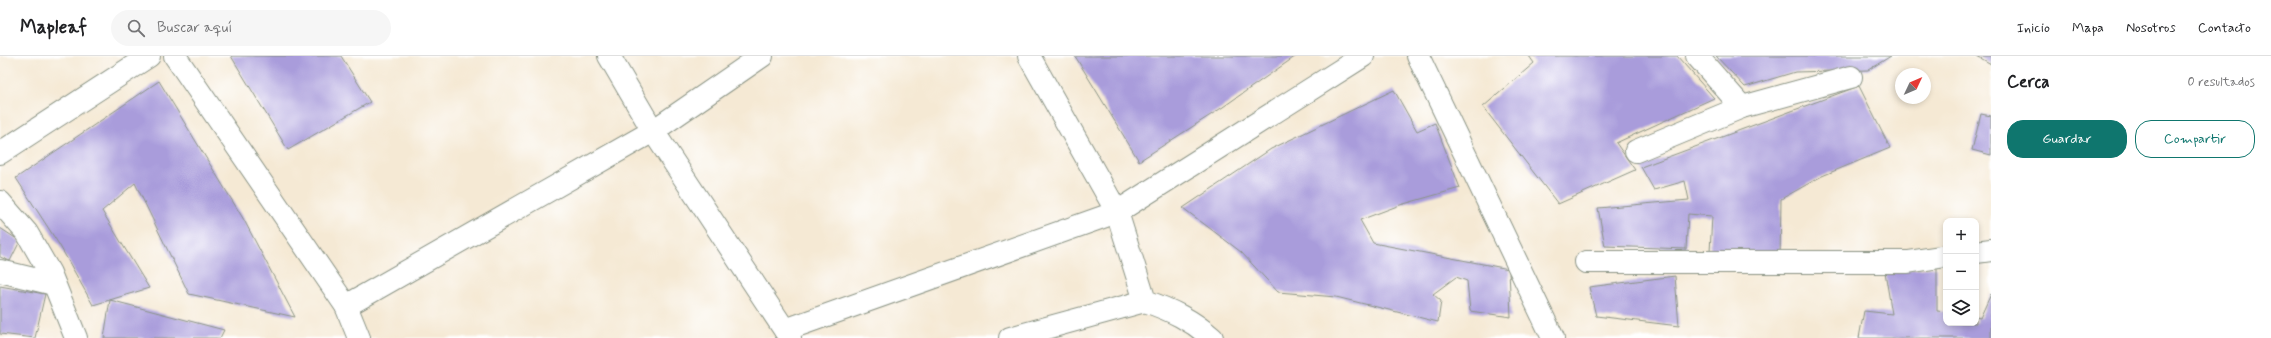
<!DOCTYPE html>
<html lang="es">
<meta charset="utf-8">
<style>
body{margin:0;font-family:Mynerve,sans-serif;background:#f6f6f6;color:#202124}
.controls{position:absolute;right:12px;bottom:12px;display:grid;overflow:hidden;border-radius:8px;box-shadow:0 2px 6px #0003}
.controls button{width:36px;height:36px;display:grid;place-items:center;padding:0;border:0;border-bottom:1px solid #e0e0e0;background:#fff;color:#202124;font:20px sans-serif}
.compass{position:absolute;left:1895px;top:12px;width:36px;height:36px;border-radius:50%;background:#fff;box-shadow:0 2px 6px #0003;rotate:46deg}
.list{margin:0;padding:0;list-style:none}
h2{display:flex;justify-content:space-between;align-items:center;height:52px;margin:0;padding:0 16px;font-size:17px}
h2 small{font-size:13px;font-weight:400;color:#757577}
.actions{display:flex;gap:8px;padding:12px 16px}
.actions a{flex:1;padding:9px 0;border:1px solid #0f766e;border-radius:16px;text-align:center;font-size:14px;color:#0f766e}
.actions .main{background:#0f766e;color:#fff}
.icon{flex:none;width:22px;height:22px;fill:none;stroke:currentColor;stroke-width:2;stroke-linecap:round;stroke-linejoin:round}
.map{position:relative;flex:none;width:1991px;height:282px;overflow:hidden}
header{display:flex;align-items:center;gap:24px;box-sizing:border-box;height:56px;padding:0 20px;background:#fff;border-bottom:1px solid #e0e0e0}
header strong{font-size:19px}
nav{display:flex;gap:22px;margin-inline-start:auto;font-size:14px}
.search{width:280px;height:36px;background:#f6f6f6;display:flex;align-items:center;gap:10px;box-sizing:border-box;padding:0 14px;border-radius:22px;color:#757577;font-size:15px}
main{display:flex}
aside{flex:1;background:#fff}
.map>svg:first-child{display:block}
.building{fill:#a99cdb}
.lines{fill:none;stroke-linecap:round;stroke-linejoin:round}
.minor-casing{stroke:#8a9384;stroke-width:24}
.minor{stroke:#fff;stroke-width:22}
</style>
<header>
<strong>Mapleaf</strong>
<div class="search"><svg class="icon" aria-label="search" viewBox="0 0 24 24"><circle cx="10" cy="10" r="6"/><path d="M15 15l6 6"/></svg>Buscar aquí</div>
<nav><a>Inicio</a><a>Mapa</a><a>Nosotros</a><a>Contacto</a></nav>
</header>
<main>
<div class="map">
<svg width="1991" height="282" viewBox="0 0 1991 282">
<rect width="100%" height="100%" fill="#fff"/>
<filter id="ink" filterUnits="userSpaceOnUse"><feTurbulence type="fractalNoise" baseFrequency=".025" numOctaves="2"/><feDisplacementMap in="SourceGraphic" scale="8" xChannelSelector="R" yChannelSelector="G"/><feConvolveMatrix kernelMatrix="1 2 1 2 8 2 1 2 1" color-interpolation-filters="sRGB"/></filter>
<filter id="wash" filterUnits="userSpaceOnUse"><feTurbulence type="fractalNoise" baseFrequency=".012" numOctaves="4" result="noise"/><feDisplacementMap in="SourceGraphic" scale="16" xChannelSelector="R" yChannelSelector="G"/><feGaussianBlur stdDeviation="0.9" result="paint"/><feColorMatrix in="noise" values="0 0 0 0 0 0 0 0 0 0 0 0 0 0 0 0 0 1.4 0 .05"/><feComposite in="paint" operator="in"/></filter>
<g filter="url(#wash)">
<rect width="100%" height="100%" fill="#f5e9d4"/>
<g id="blocks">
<g class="building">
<path d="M231,0H341L370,46L288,94Z"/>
<path d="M1075,0H1296L1223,51L1139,105Z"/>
<path d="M1529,0H1677L1714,42L1616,87L1635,114L1558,148L1483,51L1534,7Z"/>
<path d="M1716,0H1891L1868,14L1795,16L1745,31Z"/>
<path d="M1977,0H1991V8Z"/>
<path d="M159,25L244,164L295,261L189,238L135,127L102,155L149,232L93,249L60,190L16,122Z"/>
<path d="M1859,30L1890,92L1822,120L1781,143L1780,202L1710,196L1712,160L1688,158L1686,193L1605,190L1598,152L1689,144L1685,125L1654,134L1641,111Z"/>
<path d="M1394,34L1417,75L1435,67L1460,132L1400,149L1360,164L1373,187L1509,213L1511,261L1470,255L1467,225L1456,221L1433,238L1441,245L1438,266L1336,241L1278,236L1241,196L1183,152L1271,93Z"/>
<path d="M1981,58L1991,60V99L1972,94Z"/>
<path d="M0,172L20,185L10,205L0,201Z"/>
<path d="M1937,211V255L1946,256V267H1976V261L1980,262L1991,238V282H1859L1864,255L1892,258L1885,216Z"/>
<path d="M1675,220L1679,270L1596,260L1589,231Z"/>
<path d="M0,230L45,238L35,282L0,278Z"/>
<path d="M110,244L224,274L220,282H104Z"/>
</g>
</g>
</g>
<g filter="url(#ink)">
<use href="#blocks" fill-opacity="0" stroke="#8a9384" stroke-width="1"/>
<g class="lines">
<defs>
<g id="minor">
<path d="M175,0L346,250L359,282"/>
<path d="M609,0L653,75L790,282"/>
<path d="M1029,0L1117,156L1145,245C1171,254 1192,264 1212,282"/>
<path d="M1418,0L1553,282"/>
<path d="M1697,0L1742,51"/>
<path d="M1636,95L1742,51L1851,21"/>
<path d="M0,97L149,0"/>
<path d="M0,146L27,177L50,217L76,282"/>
<path d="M1976,196L1991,194"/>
<path d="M1586,206H1908L1946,200"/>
<path d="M0,215L54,228"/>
<path d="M346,250L653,75L762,0"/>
<path d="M785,274L1117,156L1363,0"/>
<path d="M1010,282L1145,245"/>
</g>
</defs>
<use href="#minor" class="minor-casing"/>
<use href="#minor" class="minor"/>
</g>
</g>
</svg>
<div class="controls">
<button>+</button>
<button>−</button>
<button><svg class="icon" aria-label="layers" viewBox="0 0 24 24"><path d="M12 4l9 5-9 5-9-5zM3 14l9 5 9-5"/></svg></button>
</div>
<svg class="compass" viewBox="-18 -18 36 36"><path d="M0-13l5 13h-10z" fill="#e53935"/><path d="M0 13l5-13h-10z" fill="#757577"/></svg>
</div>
<aside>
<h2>Cerca<small>0 resultados</small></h2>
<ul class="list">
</ul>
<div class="actions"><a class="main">Guardar</a><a>Compartir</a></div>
</aside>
</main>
